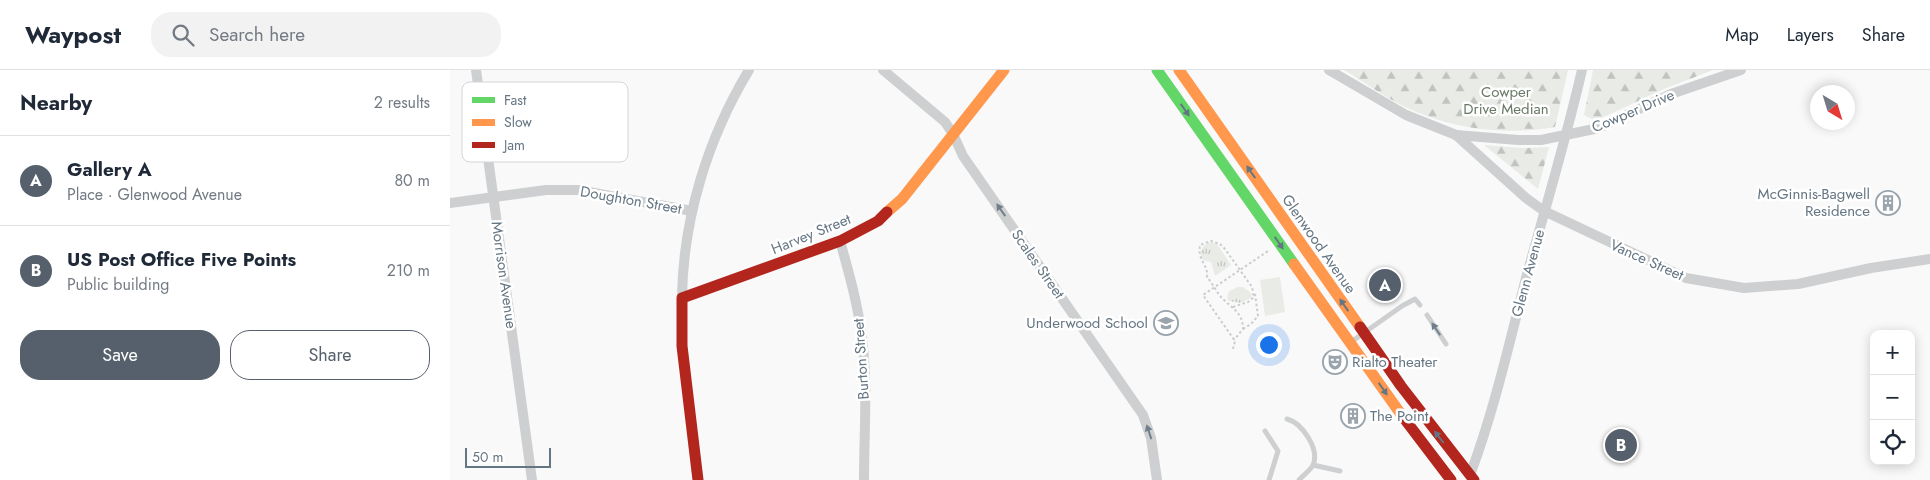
<!DOCTYPE html>
<meta charset="utf-8">
<style>
body{margin:0;font-family:Jost,sans-serif;background:#f2f2f3;color:#1f2937}
.controls{position:absolute;right:15px;bottom:15px;display:grid;overflow:hidden;border-radius:10px;box-shadow:0 2px 12px #0003}
.controls button{width:45px;height:45px;display:grid;place-items:center;padding:0;border:0;border-bottom:1px solid #e0e1e3;background:#fff;color:#1f2937;font:25px sans-serif}
.compass{position:absolute;left:1360px;top:15px;width:45px;height:45px;border-radius:50%;background:#fff;box-shadow:0 2px 12px #0003;rotate:142deg}
.scale{position:absolute;left:15px;bottom:12px;width:86px;box-sizing:border-box;padding-left:5px;border:2px solid #657683;border-top:0;font-size:14px;line-height:18px;white-space:nowrap;color:#657683;-webkit-text-stroke:4px #fff;paint-order:stroke}
.you{position:absolute;left:818px;top:274px;width:18px;height:18px;margin:-12px;border:4px solid #fff;border-radius:50%;background:#1a73e8;box-shadow:0 0 0 8px #1a73e833}
.badge{display:grid;place-items:center;width:32px;height:32px;border-radius:50%;background:#56606c;color:#fff;font-size:16px;font-weight:700}
.pin{position:absolute;translate:-50% -50%;border:2px solid #fff;box-shadow:0 1px 5px #0006}
.list{margin:0;padding:0;list-style:none}
h2{display:flex;justify-content:space-between;align-items:center;height:65px;margin:0;padding:0 20px;font-size:21px}
h2 small{font-size:16px;font-weight:400;color:#747a83}
.list li{display:grid;grid-template-columns:32px 1fr auto;gap:15px;align-items:center;box-sizing:border-box;height:90px;padding:0 20px;border-top:1px solid #e0e1e3}
.list b{display:block;font-size:19px;white-space:nowrap}
.list p{margin:0;font-size:16px;white-space:nowrap;color:#747a83}
.list em{font-size:16px;font-style:normal;color:#747a83}
.actions{display:flex;gap:10px;padding:15px 20px}
.actions a{flex:1;padding:11px 0;border:1px solid #56606c;border-radius:20px;text-align:center;font-size:18px;color:#56606c}
.actions .main{background:#56606c;color:#fff}
.icon{flex:none;width:28px;height:28px;fill:none;stroke:currentColor;stroke-width:2;stroke-linecap:round;stroke-linejoin:round}
.map{position:relative;flex:none;width:1480px;height:410px;overflow:hidden}
header{display:flex;align-items:center;gap:30px;box-sizing:border-box;height:70px;padding:0 25px;background:#fff;border-bottom:1px solid #e0e1e3}
header strong{font-size:24px}
nav{display:flex;gap:28px;margin-inline-start:auto;font-size:18px}
.search{width:350px;height:45px;background:#f2f2f3;display:flex;align-items:center;gap:12px;box-sizing:border-box;padding:0 18px;border-radius:20px;color:#747a83;font-size:19px}
main{display:flex}
aside{flex:1;background:#fff}
.map>svg:first-child{display:block}
.grass{fill:url(#grass-tufts)}
.forest{fill:url(#forest-firs)}
.garden{fill:#e8ebe6}
.lines{fill:none;stroke-linecap:round;stroke-linejoin:round}
.path{stroke:#cbcccd;stroke-width:2;stroke-dasharray:2.5 2.5;stroke-linecap:butt}
.lane{stroke:#cecfd0;stroke-width:5}
.street{stroke:#cecfd0;stroke-width:10}
.fast{stroke:#63d668;stroke-width:11}
.slow{stroke:#ff974d;stroke-width:11}
.jam{stroke:#b3261e;stroke-width:11}
.oneway{fill:#657683}
.oneway2{fill:#707f8b}
.labels{text-anchor:middle;stroke-width:5;stroke-linejoin:round;paint-order:stroke}
.park-label{font-size:15px;fill:#687a64;stroke:#fff}
.street-label{font-size:15px;fill:#657683;stroke:#fff}
.poi-label{font-size:15px;fill:#657683;stroke:#fff;text-anchor:end}
.key{fill:#fff;stroke:#d1d6da;stroke-width:1}
.key-label{font-size:14px;fill:#657683}
</style>
<header>
<strong>Waypost</strong>
<div class="search"><svg class="icon" aria-label="search" viewBox="0 0 24 24"><circle cx="10" cy="10" r="6"/><path d="M15 15l6 6"/></svg>Search here</div>
<nav><a>Map</a><a>Layers</a><a>Share</a></nav>
</header>
<main>
<aside>
<h2>Nearby<small>2 results</small></h2>
<ul class="list">
<li><span class="badge">A</span><div><b>Gallery A</b><p>Place · Glenwood Avenue</p></div><em>80 m</em></li>
<li><span class="badge">B</span><div><b>US Post Office Five Points</b><p>Public building</p></div><em>210 m</em></li>
</ul>
<div class="actions"><a class="main">Save</a><a>Share</a></div>
</aside>
<div class="map">
<svg width="1480" height="410" viewBox="0 0 1480 410">
<defs>
<pattern id="grass-tufts" width="24" height="20" patternUnits="userSpaceOnUse" patternTransform="scale(1.25)"><rect width="24" height="20" fill="#e8ebe6"/><path d="M3 7l-1-3M5 7V3M7 7l1-3M15 17l-1-3M17 17v-4M19 17l1-3" fill="none" stroke="#c0c3c0"/></pattern>
<pattern id="forest-firs" width="22" height="20" patternUnits="userSpaceOnUse" patternTransform="scale(1.25)"><rect width="22" height="20" fill="#e8ebe6"/><path d="M5 1l3.5 6h-7zM16 11l3.5 6h-7z" fill="#c0c3c0"/></pattern>
</defs>
<rect width="100%" height="100%" fill="#f9f9f9"/>
<g class="grass">
<path d="M761,172L767,174L781,195L765,206L761,192L753,190L751,186C750,179 754,174 761,172Z"/>
<path d="M788,217H793L802,224L801,228L791,233L779,231L777,228L779,221Z"/>
</g>
<g class="forest">
<path d="M894,0H1118L1105,57C1053,66 1000,59 953,36C932,25 914,12 894,0Z"/>
<path d="M1143,0H1263L1214,19L1156,46L1144,50L1134,45Z"/>
<path d="M1034,75L1072,78L1099,77L1088,119Z"/>
</g>
<path class="garden" d="M830,207L835,242L815,246L810,210Z"/>
<g class="lines">
<g class="path">
<path d="M783,237L798,232L804,227L802,217L775,179L770,174L761,171L750,175C747,190 759,196 757,207C762,213 766,221 771,227C781,238 793,242 793,259L784,270"/>
<path d="M793,259L801,254L808,246L805,224"/>
<path d="M783,279L785,271L753,225L818,181"/>
</g>
<g class="lane">
<path d="M977,245L996,274"/>
<path d="M901,272L952,236L965,229L970,235"/>
<path d="M837,349C852,353 870,379 863,395C860,401 853,405 849,410"/>
<path d="M815,361L828,381L819,410"/>
<path d="M863,395L890,401"/>
</g>
<g class="street">
<path d="M26,0L82,410"/>
<path d="M433,0L495,52L503,64L513,86L693,345L701,368L707,410"/>
<path d="M879,0L956,45L1006,65L1068,70H1091L1149,58L1221,24L1291,0"/>
<path d="M1006,65L1076,128L1094,141L1236,208L1294,218L1348,214L1421,198L1480,189"/>
<path d="M0,133L96,120H128L242,141"/>
<path d="M390,171C399,203 408,235 412,268C418,315 414,363 414,410"/>
<path d="M232,228C233,148 258,68 299,0"/>
<path d="M1020,405C1044,341 1059,274 1076,208C1095,139 1116,70 1132,0"/>
</g>
<path class="fast" d="M707,0L844,194"/>
<g class="slow">
<path d="M729,0L910,257"/>
<path d="M437,142L452,129L554,0"/>
<path d="M844,194L953,347"/>
</g>
<g class="jam">
<path d="M910,257L951,316L1024,410"/>
<path d="M953,347L1001,410"/>
<path d="M248,410L232,276V228L390,171L428,151L437,142"/>
</g>
</g>
<defs><path id="oneway-solid" d="M-6-.8H1V-3.2L6.5 0L1 3.2V.8H-6Z" transform="scale(1.25)"/></defs>
<g class="oneway">
<use href="#oneway-solid" transform="translate(735 40) rotate(55)"/>
<use href="#oneway-solid" transform="translate(801 102) rotate(-125)"/>
<use href="#oneway-solid" transform="translate(829 173) rotate(55)"/>
<use href="#oneway-solid" transform="translate(894 235) rotate(-125)"/>
<use href="#oneway-solid" transform="translate(933 319) rotate(55)"/>
<use href="#oneway-solid" transform="translate(989 367) rotate(-128)"/>
</g>
<g class="oneway2">
<use href="#oneway-solid" transform="translate(551 140) rotate(-125)"/>
<use href="#oneway-solid" transform="translate(986 259) rotate(-124)"/>
<use href="#oneway-solid" transform="translate(699 362) rotate(-108)"/>
</g>
<defs>
<symbol id="building-ring" viewBox="-11 -11 22 22"><circle r="9.5" fill="#fff" stroke="#99a4ac" stroke-width="1.5"/><path d="M-4-6H4V6H1V3H-1V6H-4ZM-2.5-4.3h1.7v1.8h-1.7ZM.8-4.3h1.7v1.8H.8ZM-2.5-1h1.7V.8h-1.7ZM.8-1h1.7V.8H.8Z" fill="#99a4ac"/></symbol>
<symbol id="school-ring" viewBox="-11 -11 22 22"><circle r="9.5" fill="#fff" stroke="#99a4ac" stroke-width="1.5"/><path d="M0-5L7-2L0 1L-7-2ZM-4 1L0 2.5L4 1V4Q0 6-4 4Z" fill="#99a4ac"/></symbol>
<symbol id="theatre-ring" viewBox="-11 -11 22 22"><circle r="9.5" fill="#fff" stroke="#99a4ac" stroke-width="1.5"/><path d="M-5-5.5Q0-4 5-5.5V0Q5 5 0 6Q-5 5-5 0ZM-3.3-2.5H-1v1.5H-3.3ZM1-2.5H3.3v1.5H1ZM-2.8 1Q0 5.5 2.8 1Z" fill="#99a4ac"/></symbol>
</defs>
<g fill-rule="evenodd">
<use href="#building-ring" x="1424" y="119" width="28" height="28"/>
<use href="#school-ring" x="702" y="239" width="28" height="28"/>
<use href="#theatre-ring" x="871" y="278" width="28" height="28"/>
<use href="#building-ring" x="889" y="332" width="28" height="28"/>
</g>
<g class="labels">
<g class="park-label">
<text x="1056" y="27">Cowper<tspan x="1056" dy="17">Drive Median</tspan></text>
</g>
<g class="street-label">
<text transform="translate(1183 41) rotate(-23)" y="5">Cowper Drive</text>
<text transform="translate(181 130) rotate(10)" y="5">Doughton Street</text>
<text transform="translate(361 164) rotate(-22)" y="5">Harvey Street</text>
<text transform="translate(869 174) rotate(55)" y="5">Glenwood Avenue</text>
<text transform="translate(1197 190) rotate(24)" y="5">Vance Street</text>
<text transform="translate(588 194) rotate(55)" y="5">Scales Street</text>
<text transform="translate(1078 203) rotate(-75)" y="5">Glenn Avenue</text>
<text transform="translate(54 205) rotate(82)" y="5">Morrison Avenue</text>
<text transform="translate(411 289) rotate(-94)" y="5">Burton Street</text>
</g>
<g class="poi-label">
<text x="1420" y="129">McGinnis-Bagwell<tspan x="1420" dy="17">Residence</tspan></text>
<text x="698" y="258">Underwood School</text>
<text x="902" y="297" text-anchor="start">Rialto Theater</text>
<text x="920" y="351" text-anchor="start">The Point</text>
</g>
</g>
<rect x="12" y="12" width="166" height="80" rx="8" class="key"/>
<rect x="22" y="27" width="23" height="6" fill="#63d668"/>
<rect x="22" y="49" width="23" height="7" fill="#ff974d"/>
<rect x="22" y="72" width="23" height="6" fill="#b3261e"/>
<g class="key-label">
<text x="54" y="35">Fast</text>
<text x="54" y="57">Slow</text>
<text x="54" y="80">Jam</text>
</g>
</svg>
<div class="controls">
<button>+</button>
<button>−</button>
<button><svg class="icon" aria-label="locate" viewBox="0 0 24 24"><circle cx="12" cy="12" r="6"/><path d="M12 2v4M12 18v4M2 12h4M18 12h4"/></svg></button>
</div>
<svg class="compass" viewBox="-18 -18 36 36"><path d="M0-13l5 13h-10z" fill="#e53935"/><path d="M0 13l5-13h-10z" fill="#747a83"/></svg>
<div class="scale">50 m</div>
<div class="you"></div>
<div class="pin badge" style="left:935px;top:215px">A</div>
<div class="pin badge" style="left:1171px;top:375px">B</div>
</div>
</main>
